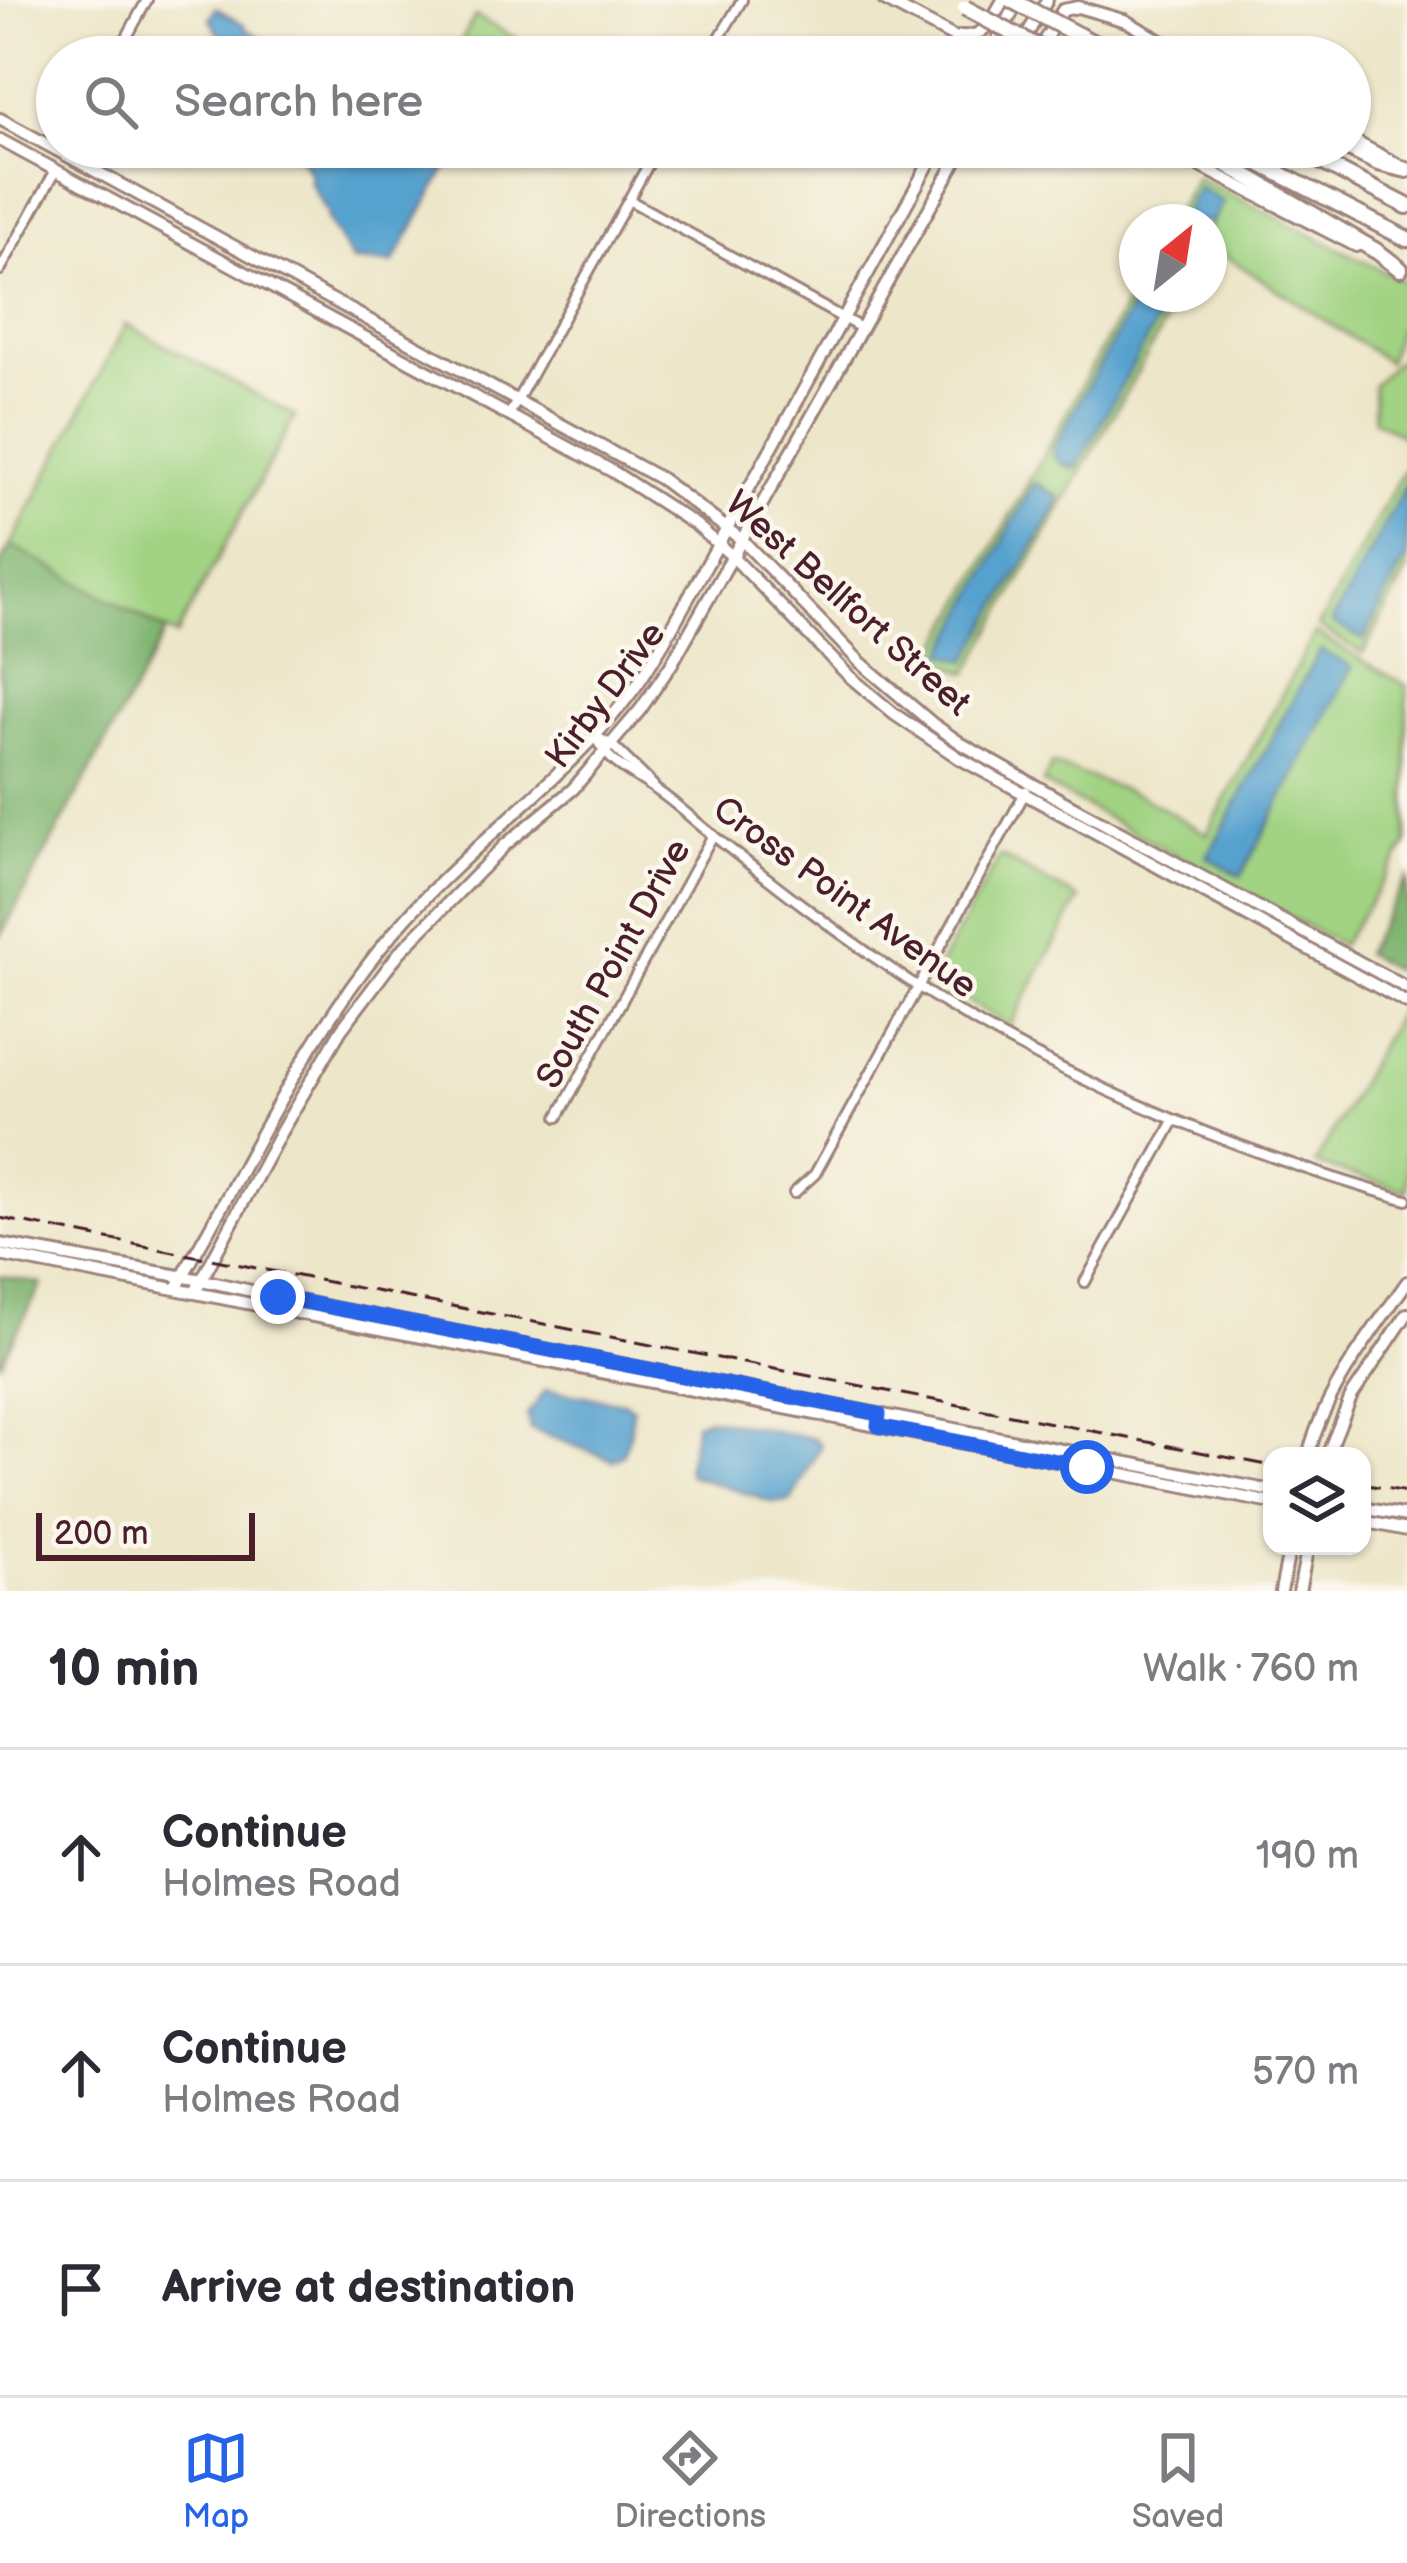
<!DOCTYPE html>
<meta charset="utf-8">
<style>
body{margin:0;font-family:"Balsamiq Sans",sans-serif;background:#f2f2f3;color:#2b2b33}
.controls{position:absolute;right:36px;bottom:36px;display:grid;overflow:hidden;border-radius:24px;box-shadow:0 3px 9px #0004}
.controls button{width:108px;height:108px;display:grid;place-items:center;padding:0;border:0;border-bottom:3px solid #e1e1e2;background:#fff;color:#2b2b33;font:60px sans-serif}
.compass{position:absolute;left:1119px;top:204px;width:108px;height:108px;border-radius:50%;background:#fff;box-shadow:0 3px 9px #0004;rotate:30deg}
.scale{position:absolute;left:36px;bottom:30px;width:219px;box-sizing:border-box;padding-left:12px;border:6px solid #4a1f2b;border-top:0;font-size:33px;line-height:42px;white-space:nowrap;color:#4a1f2b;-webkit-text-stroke:9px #fbf7ec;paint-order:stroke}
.stop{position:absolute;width:36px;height:36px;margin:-27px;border:9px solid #2563eb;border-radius:50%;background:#fff}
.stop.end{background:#2563eb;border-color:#fff;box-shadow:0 3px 12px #0008}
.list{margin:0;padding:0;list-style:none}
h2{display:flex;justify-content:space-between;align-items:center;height:156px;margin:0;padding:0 48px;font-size:51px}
h2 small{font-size:39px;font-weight:400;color:#7c7c81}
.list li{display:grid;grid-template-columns:78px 1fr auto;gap:36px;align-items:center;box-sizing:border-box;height:216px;padding:0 48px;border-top:3px solid #e1e1e2}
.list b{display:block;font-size:45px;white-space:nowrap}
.list p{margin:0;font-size:39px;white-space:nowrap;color:#7c7c81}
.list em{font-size:39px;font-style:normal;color:#7c7c81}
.icon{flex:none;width:66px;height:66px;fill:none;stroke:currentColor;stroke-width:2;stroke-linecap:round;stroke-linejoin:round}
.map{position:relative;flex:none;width:1407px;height:1591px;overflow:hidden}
.search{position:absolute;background:#fff;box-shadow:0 3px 9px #0004;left:36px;right:36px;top:36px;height:132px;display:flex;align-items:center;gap:30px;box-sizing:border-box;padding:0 42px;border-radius:66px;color:#7c7c81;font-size:45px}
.sheet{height:804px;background:#fff}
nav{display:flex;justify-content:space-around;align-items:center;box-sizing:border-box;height:168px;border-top:3px solid #e1e1e2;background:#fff;font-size:33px;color:#7c7c81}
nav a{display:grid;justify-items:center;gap:6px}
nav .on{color:#2563eb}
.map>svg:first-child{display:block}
.green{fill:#a1d383;stroke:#767957;stroke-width:3}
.forest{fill:#80b571;stroke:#656a4e;stroke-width:3}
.water{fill:#57a2cf;stroke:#50607d;stroke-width:3}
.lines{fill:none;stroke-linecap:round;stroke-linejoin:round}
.street-casing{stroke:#9c827a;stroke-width:14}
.secondary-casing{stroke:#9c827a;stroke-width:16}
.highway-casing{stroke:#9c827a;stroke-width:20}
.street{stroke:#fff;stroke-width:8}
.secondary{stroke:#fff;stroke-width:10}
.highway{stroke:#fff;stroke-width:14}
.rail{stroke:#4a1f2b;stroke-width:3;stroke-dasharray:18 9;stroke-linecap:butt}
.highway-bridge-casing{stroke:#9c827a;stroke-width:20;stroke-linecap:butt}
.highway-bridge{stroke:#fff;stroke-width:14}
.route{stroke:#2563eb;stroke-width:15}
.labels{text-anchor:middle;stroke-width:9;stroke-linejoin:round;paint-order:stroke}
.street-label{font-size:36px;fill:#4a1f2b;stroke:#fbf7ec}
</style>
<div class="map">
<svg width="1407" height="1591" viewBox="0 0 1407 1591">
<rect width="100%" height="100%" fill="#fbf7ec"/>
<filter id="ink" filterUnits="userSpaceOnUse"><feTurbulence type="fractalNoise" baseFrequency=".00833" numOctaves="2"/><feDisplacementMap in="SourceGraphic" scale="24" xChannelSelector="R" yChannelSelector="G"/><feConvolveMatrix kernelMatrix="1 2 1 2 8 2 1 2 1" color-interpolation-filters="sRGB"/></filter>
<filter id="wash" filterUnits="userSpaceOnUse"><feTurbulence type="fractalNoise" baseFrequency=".004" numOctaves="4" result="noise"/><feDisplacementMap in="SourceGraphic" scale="48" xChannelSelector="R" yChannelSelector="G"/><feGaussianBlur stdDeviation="2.7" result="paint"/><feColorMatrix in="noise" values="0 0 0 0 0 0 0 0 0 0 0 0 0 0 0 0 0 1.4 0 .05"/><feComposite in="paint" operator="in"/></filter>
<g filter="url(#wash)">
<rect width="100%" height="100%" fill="#ede6c9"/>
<g class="green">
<path d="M475,16L528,45L522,57H452Z"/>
<path d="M1196,177L1407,283C1407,311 1396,334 1388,362L1209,245V222H1171Z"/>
<path d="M1137,284V294H1181L968,673L933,657Z"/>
<path d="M126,324L295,416L176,636L11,545Z"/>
<path d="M1407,351V438L1374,420L1373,385Z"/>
<path d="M1407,464V571L1363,653L1318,627Z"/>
<path d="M1315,633L1407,686V845L1341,945L1043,783L1052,764L1141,796L1207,834Z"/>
<path d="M1000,856L1079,899L1010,1026L931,980Z"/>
<path d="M1398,1012L1407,1015V1191L1315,1164Z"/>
</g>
<g class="forest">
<path d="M11,545L166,631L0,937V564Z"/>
<path d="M1407,878V977L1364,953Z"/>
<path d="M0,1276L42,1284L0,1364Z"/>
</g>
<g class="water">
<path d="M216,8L245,25L247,30L296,57H232L210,18Z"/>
<path d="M294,147H451L453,156L393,263L352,261L327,219L328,214L309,181L311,175Z"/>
<path d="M1198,187L1223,202L1209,227V222H1179Z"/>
<path d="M1139,294H1172L1078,465L1074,468L1063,464L1053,455L1054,447Z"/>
<path d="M1407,482V556L1363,640L1332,622Z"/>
<path d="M1038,484L1058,496L1060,501L967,661L944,653L1032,486Z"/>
<path d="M1320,650L1352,667L1241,876L1207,857Z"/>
<path d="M546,1390L623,1402L633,1408L630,1435L622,1455L613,1460L530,1429L527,1415Z"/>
<path d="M708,1418L815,1439L821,1445L791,1501L772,1502L689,1475L687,1466L696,1422Z"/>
</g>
</g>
<g filter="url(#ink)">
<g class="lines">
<defs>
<g id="street">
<path d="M116,57L147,0"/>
<path d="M708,57L742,0"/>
<path d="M629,200L861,328"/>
<path d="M0,270L56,170"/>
<path d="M509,415L658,147"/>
<path d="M595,737C609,764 631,772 655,789C673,801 689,816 705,829C774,884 843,938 917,986C1068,1084 1235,1151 1407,1200"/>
<path d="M597,737L612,745L653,785"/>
<path d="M558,1117L713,835"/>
<path d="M794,1193L815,1174L1026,791"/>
<path d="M1085,1282L1174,1121"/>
</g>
<g id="secondary">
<path d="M884,0L992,57"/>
<path d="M1124,20L1190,57"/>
<path d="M961,36C986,38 992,19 1003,0"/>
<path d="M988,57L1019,0"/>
<path d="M1014,57L1047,0"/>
<path d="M1034,57L1063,10L1078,7L1126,21"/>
<path d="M0,119L661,479L742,540L860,662L933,724L962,744L1057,798L1407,988"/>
<path d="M1350,139L1399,165"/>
<path d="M0,140L612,471L696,525L732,556L849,676L894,714L959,758L1407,1003"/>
<path d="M1163,147L1356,246"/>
<path d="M0,1244L202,1280L278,1297L1272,1491"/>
<path d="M0,1255L1272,1503"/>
<path d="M177,1288C194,1253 216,1219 234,1184C285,1089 336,996 408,916C479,837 572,773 634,689C645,674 654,658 664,642L938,147"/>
<path d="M195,1292L282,1130L341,1030L399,953L505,845L573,789L640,710L671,665L964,147"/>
<path d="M1308,1456C1325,1390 1369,1337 1407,1282"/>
<path d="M1327,1456L1351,1397L1407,1314"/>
<path d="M1362,1508L1407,1516"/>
<path d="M1362,1521L1407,1530"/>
<path d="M1281,1591L1290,1546"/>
<path d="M1299,1591L1308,1546"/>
</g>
<g id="highway">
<path d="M1080,36L1121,57"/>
<path d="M1197,147L1378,252L1400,269"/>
<path d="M1228,147L1407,239"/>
<path d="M1293,147L1407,206"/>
<path d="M1345,147L1378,163L1407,170"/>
</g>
</defs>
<use href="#street" class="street-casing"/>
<use href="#secondary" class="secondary-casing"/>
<use href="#highway" class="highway-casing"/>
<use href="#street" class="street"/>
<use href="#secondary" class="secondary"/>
<use href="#highway" class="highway"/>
<g class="rail">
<path d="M0,1218L1272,1466"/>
<path d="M1362,1484L1407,1492"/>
</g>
<defs>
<g id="highway-bridge">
<path d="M1011,0L1080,36"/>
<path d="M965,8L1057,57"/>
</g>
</defs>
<use href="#highway-bridge" class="highway-bridge-casing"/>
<use href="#highway-bridge" class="highway-bridge"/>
</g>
</g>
<g class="lines" filter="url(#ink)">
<path class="route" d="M278,1297L879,1414L878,1426L1087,1467"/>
</g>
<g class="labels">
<g class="street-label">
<text transform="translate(849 602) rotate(42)" y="13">West Bellfort Street</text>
<text transform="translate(604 694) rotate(-53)" y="13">Kirby Drive</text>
<text transform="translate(846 896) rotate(36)" y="13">Cross Point Avenue</text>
<text transform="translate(612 963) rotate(-61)" y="13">South Point Drive</text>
</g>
</g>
</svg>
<div class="controls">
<button><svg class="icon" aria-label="layers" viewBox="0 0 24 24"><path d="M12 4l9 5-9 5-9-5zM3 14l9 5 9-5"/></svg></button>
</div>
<svg class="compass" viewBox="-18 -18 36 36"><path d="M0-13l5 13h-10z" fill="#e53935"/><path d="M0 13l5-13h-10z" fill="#7c7c81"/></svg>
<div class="scale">200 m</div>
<div class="stop" style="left:1087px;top:1467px"></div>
<div class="stop end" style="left:278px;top:1297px"></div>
<div class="search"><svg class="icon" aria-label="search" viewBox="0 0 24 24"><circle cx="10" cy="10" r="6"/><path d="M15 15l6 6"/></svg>Search here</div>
</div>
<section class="sheet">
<h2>10 min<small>Walk · 760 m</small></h2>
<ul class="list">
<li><svg class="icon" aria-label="ahead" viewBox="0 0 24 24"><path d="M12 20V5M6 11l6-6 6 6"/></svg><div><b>Continue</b><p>Holmes Road</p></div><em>190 m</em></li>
<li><svg class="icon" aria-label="ahead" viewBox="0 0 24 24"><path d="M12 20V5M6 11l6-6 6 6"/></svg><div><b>Continue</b><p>Holmes Road</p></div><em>570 m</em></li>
<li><svg class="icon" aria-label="arrive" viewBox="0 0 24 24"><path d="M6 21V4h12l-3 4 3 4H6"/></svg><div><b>Arrive at destination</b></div></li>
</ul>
</section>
<nav>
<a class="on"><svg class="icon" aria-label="map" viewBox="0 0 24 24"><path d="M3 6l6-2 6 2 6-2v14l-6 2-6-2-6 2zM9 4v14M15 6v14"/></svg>Map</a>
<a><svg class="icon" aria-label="directions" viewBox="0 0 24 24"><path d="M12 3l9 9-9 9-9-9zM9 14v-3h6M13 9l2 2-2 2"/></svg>Directions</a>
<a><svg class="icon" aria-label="saved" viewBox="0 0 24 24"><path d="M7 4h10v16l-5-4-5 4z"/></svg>Saved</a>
</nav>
